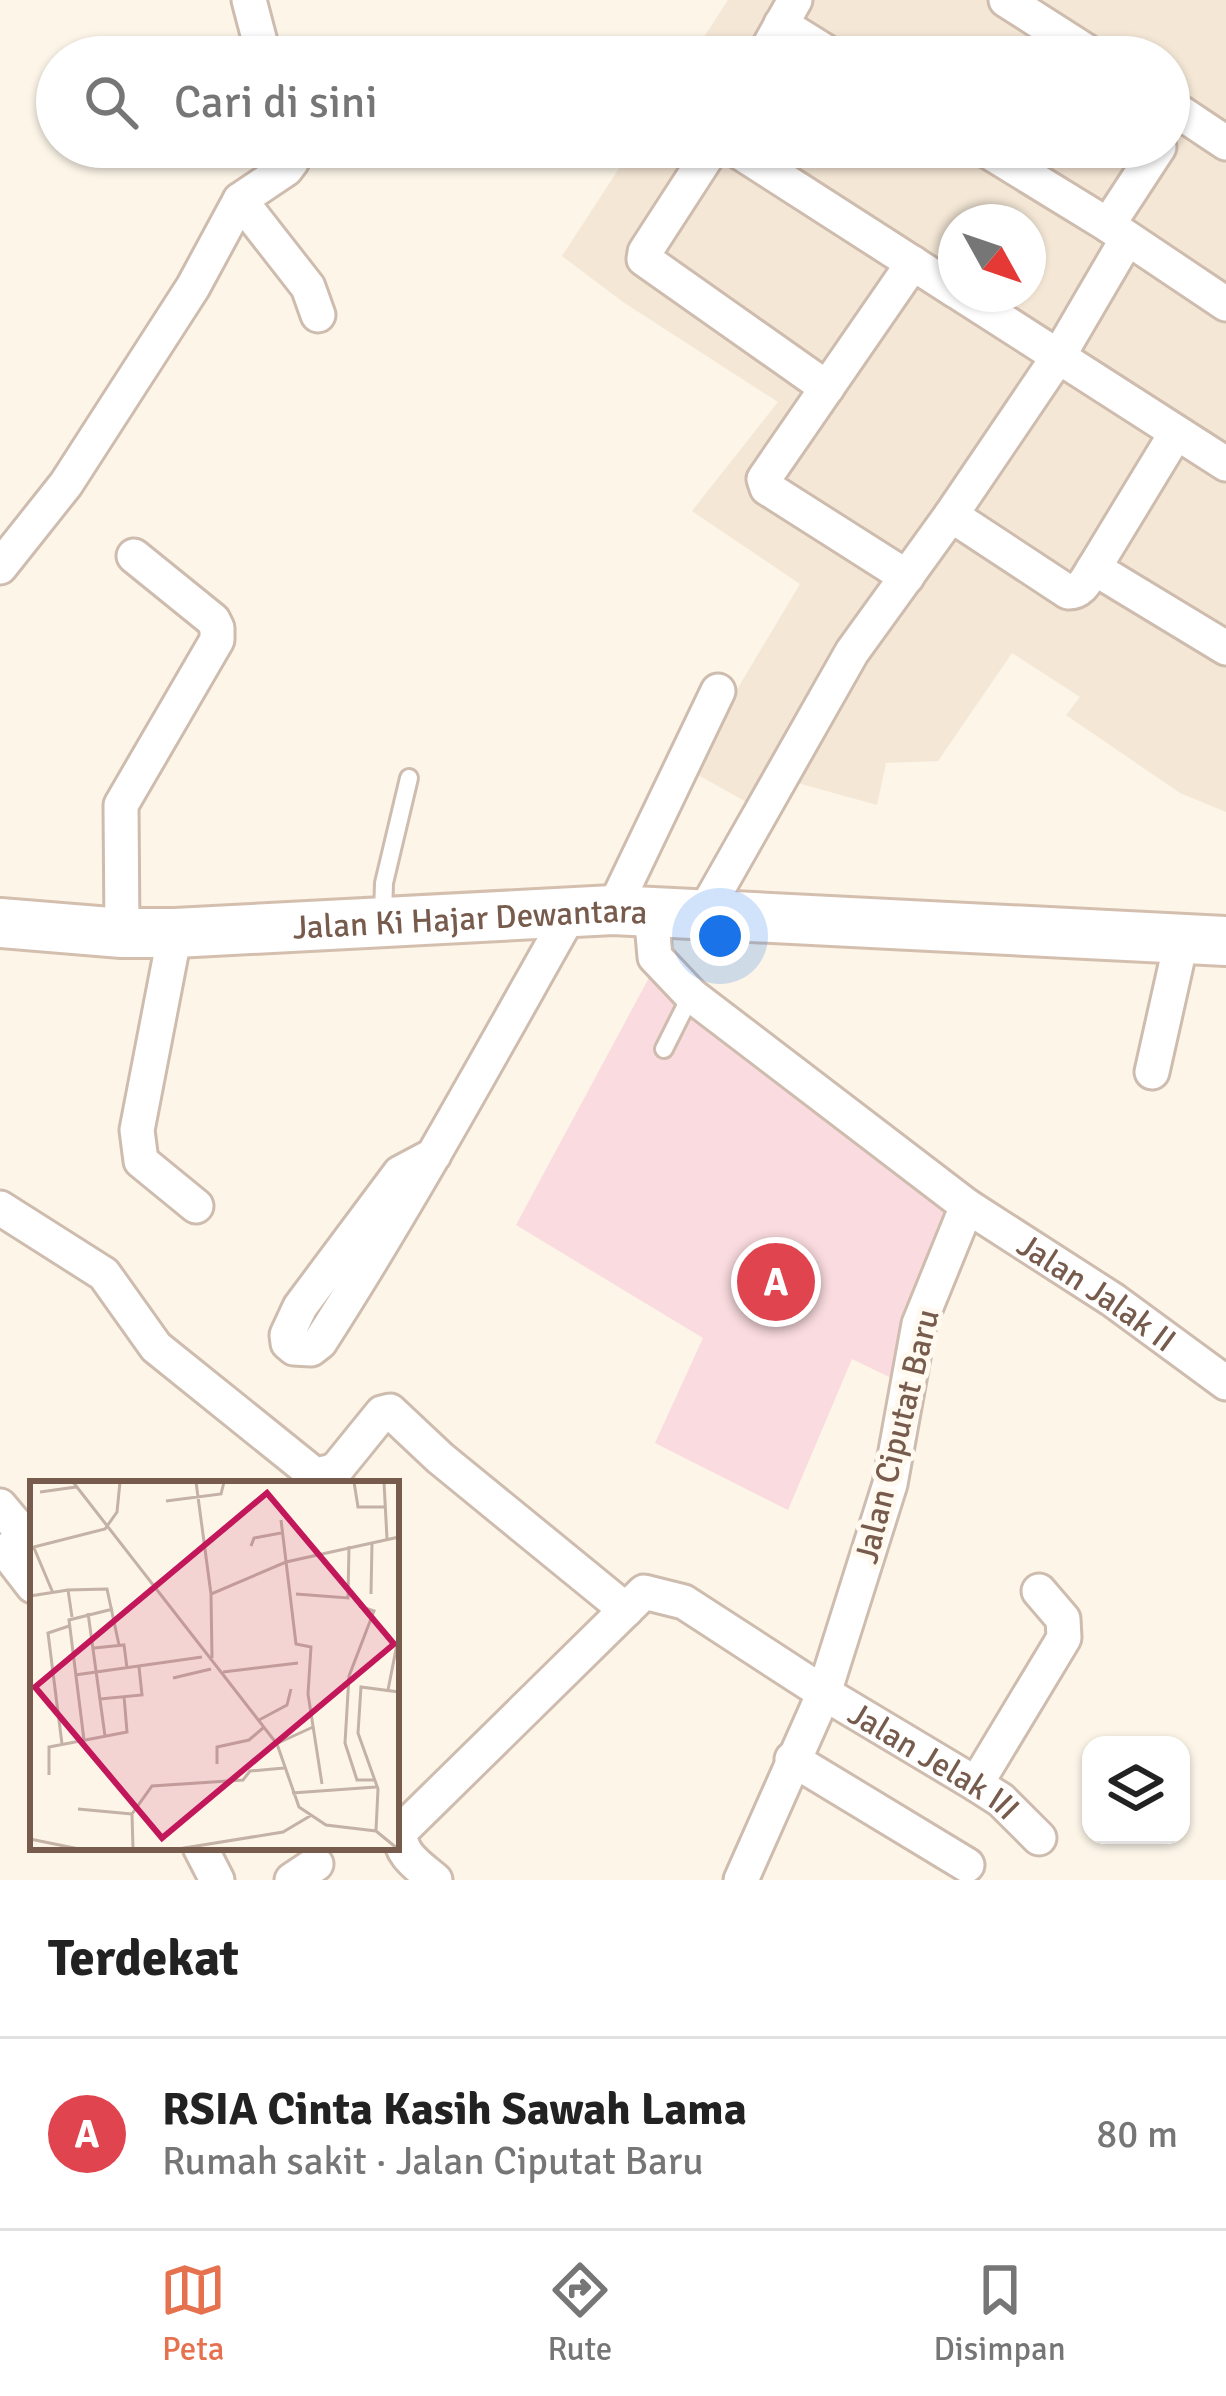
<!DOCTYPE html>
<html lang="id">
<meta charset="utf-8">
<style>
body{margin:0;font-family:Signika,sans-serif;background:#f6f6f6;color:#222}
.controls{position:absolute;right:36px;bottom:36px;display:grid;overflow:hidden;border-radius:24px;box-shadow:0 3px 9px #0004}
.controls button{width:108px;height:108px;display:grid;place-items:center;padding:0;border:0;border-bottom:3px solid #e0e0e0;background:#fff;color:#222;font:60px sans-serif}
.compass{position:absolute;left:938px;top:204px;width:108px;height:108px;border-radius:50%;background:#fff;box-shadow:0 3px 9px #0004;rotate:130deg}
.you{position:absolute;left:720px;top:936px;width:42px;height:42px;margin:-30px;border:9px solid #fff;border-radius:50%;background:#1a73e8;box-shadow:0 0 0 18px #1a73e833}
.badge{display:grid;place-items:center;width:78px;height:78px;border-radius:50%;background:#e5714f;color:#fff;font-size:39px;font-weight:700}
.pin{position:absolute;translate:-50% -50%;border:6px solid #fff;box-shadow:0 3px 12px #0006}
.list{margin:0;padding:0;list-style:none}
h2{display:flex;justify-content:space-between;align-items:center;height:156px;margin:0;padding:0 48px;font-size:51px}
h2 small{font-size:39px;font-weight:400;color:#767676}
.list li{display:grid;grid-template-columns:78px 1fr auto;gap:36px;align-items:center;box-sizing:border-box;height:192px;padding:0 48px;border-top:3px solid #e0e0e0}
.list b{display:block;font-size:45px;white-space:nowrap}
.list p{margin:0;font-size:39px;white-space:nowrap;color:#767676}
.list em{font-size:39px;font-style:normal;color:#767676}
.icon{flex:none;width:66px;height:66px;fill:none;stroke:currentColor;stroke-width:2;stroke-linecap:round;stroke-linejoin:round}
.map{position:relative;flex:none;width:1226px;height:1880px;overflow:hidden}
.search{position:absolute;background:#fff;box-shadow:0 3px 9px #0004;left:36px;right:36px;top:36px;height:132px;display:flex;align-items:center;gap:30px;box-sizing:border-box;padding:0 42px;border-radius:66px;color:#767676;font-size:45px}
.sheet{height:348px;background:#fff}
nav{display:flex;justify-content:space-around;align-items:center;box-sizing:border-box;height:168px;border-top:3px solid #e0e0e0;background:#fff;font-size:33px;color:#767676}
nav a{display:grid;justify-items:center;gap:6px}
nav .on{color:#e5714f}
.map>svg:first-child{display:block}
.residential{fill:#f4e7d6;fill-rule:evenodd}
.medical{fill:#fadbdf}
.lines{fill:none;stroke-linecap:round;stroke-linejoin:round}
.service-casing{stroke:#cebcae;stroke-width:22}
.minor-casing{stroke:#cebcae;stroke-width:39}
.secondary-casing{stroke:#d4bfae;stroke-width:54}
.service{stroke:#fff;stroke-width:16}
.minor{stroke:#fff;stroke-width:33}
.secondary{stroke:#fff;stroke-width:48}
.labels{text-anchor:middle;stroke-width:10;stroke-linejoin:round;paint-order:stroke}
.street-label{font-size:33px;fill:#775b4c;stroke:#fff9ef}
.inset-road{fill:none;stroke:#c3b2a5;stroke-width:3}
.view{fill:#c2185b;fill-opacity:0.15;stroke:#c2185b;stroke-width:6}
.inset-edge{fill:none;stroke:#775b4c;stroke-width:6}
</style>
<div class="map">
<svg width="1226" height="1880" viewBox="0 0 1226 1880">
<rect width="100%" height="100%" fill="#fcf5e8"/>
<path class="residential" d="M728,0H1226V812L1180,793L1066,715L1080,697L1012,653L938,761L886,763L877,805L794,782L779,820L689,770L800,584L692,511L778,402L623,302L562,256L633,147H1169V57H691ZM956,222H1028V294H956Z"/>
<path class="medical" d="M658,961L707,1030L967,1224L914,1389L852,1359L788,1510L655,1443L703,1338L516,1225Z"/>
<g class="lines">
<defs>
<g id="service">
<path d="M383,915L384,883L409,778"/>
<path d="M664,1049L691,995"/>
</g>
<g id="minor">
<path d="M249,0L264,57"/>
<path d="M1006,0L1095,57"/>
<path d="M781,24L834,57"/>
<path d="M763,57L795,0"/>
<path d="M1169,105L1226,143"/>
<path d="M713,147L645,252L644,259L827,388"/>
<path d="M732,147L956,291"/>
<path d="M981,147L1108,225L1226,304"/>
<path d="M240,200L308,287L318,315"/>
<path d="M1108,225L1159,147"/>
<path d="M961,294L1226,464"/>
<path d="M951,515L1068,592C1082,593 1087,578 1094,568L1176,433"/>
<path d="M0,567L66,484L193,287L240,200L286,169L292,161L288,147"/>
<path d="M1094,568L1226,648"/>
<path d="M907,577L767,488L764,479L913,263"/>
<path d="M613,910L718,691"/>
<path d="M651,911L655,957L691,995L967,1206L919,1324L890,1484L824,1693L741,1880"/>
<path d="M704,913L852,652L951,515L1058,357L1127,239"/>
<path d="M122,933L121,805L217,640V628L213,620L134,556"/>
<path d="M175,933L137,1130L141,1161L196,1206"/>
<path d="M1152,1072L1182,938"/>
<path d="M434,1155L400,1173L300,1307L287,1335L288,1343L294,1348L311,1349L320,1342C410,1202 489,1057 571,912"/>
<path id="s1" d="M967,1206L1113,1300L1226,1383"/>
<path d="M0,1208L104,1274L156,1347L315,1475L333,1471L339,1466L382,1413L390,1411L440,1458L626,1610"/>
<path d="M0,1506L26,1537L6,1551L33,1586"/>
<path d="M792,1759L967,1865"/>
<path d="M976,1784L1064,1638L1063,1619L1039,1591"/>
<path d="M200,1847L217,1880"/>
<path d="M292,1880L316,1864"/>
<path id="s2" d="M435,1880C420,1867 397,1853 401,1831L644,1592L684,1602L824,1693L976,1784L1001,1800L1039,1838"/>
</g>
<g id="secondary">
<path id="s3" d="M0,923L122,933H175L613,910L1226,941"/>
</g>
</defs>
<use href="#service" class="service-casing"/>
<use href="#minor" class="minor-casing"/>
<use href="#secondary" class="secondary-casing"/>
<use href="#service" class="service"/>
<use href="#minor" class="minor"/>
<use href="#secondary" class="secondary"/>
</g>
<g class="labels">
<g class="street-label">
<text dy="12" stroke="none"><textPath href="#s3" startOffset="471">Jalan Ki Hajar Dewantara</textPath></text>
<text dy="12" stroke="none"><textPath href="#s1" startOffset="156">Jalan Jalak II</textPath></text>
<text transform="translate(896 1436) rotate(-76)" y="12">Jalan Ciputat Baru</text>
<text dy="12" stroke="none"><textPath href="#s2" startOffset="741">Jalan Jelak III</textPath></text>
</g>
</g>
<g transform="translate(30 1481)">
<rect width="369" height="369" fill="#fcf5e8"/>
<path class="inset-road" d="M43,1L247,263L269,326L296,344L346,350L368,368M166,1L181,113M324,1L328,26H355M354,1L357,58M10,11L46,6M136,20L191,13L194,1M251,39L266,163L281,166L278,213L292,303M221,65L224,57L251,52M0,67L75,48L87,31L90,1M4,67L23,112M266,113L318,117L319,65M341,113L342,62M0,115L38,109M329,125L344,130L319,195L315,262L327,299H345M58,132L75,255M42,136L38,109L77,108L89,164M64,167L94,164L97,187M182,177L181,113L256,81L369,56M193,191L268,182M45,194L172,176M143,197L181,188M358,209L369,153M70,218L112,214L109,186M229,239L257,224L261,208M54,259L39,139L83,128M248,262L283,246M32,263L18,152L39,145M187,283V266L219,259L233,247M19,294V266L97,251L94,215M262,312L346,306M48,328L102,333M346,349L348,308L328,252L331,206L369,211M0,358L49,368M103,368L102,333L122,305L213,299L220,290L254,287M148,368L253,351L280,335"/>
<path class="view" d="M237,12L364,163L132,357L5,206Z"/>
<rect width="369" height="369" class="inset-edge"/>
</g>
</svg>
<div class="controls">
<button><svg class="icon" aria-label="layers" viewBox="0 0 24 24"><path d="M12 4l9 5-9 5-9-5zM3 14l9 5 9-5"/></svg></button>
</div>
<svg class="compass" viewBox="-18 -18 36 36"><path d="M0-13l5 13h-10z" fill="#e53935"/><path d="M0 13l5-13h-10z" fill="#767676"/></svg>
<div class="you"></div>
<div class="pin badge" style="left:776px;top:1282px;background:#e0444e">A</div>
<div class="search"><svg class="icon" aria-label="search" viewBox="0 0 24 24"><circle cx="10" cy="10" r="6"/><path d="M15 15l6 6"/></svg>Cari di sini</div>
</div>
<section class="sheet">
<h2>Terdekat<small></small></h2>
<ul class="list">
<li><span class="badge" style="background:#e0444e">A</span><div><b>RSIA Cinta Kasih Sawah Lama</b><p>Rumah sakit · Jalan Ciputat Baru</p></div><em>80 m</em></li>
</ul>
</section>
<nav>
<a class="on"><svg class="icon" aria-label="map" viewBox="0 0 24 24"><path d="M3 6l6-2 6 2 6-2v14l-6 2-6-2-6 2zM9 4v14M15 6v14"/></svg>Peta</a>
<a><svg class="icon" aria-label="directions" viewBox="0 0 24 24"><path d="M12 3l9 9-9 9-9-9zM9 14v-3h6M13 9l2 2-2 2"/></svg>Rute</a>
<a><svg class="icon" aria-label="saved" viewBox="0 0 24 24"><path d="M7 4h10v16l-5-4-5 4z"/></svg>Disimpan</a>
</nav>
